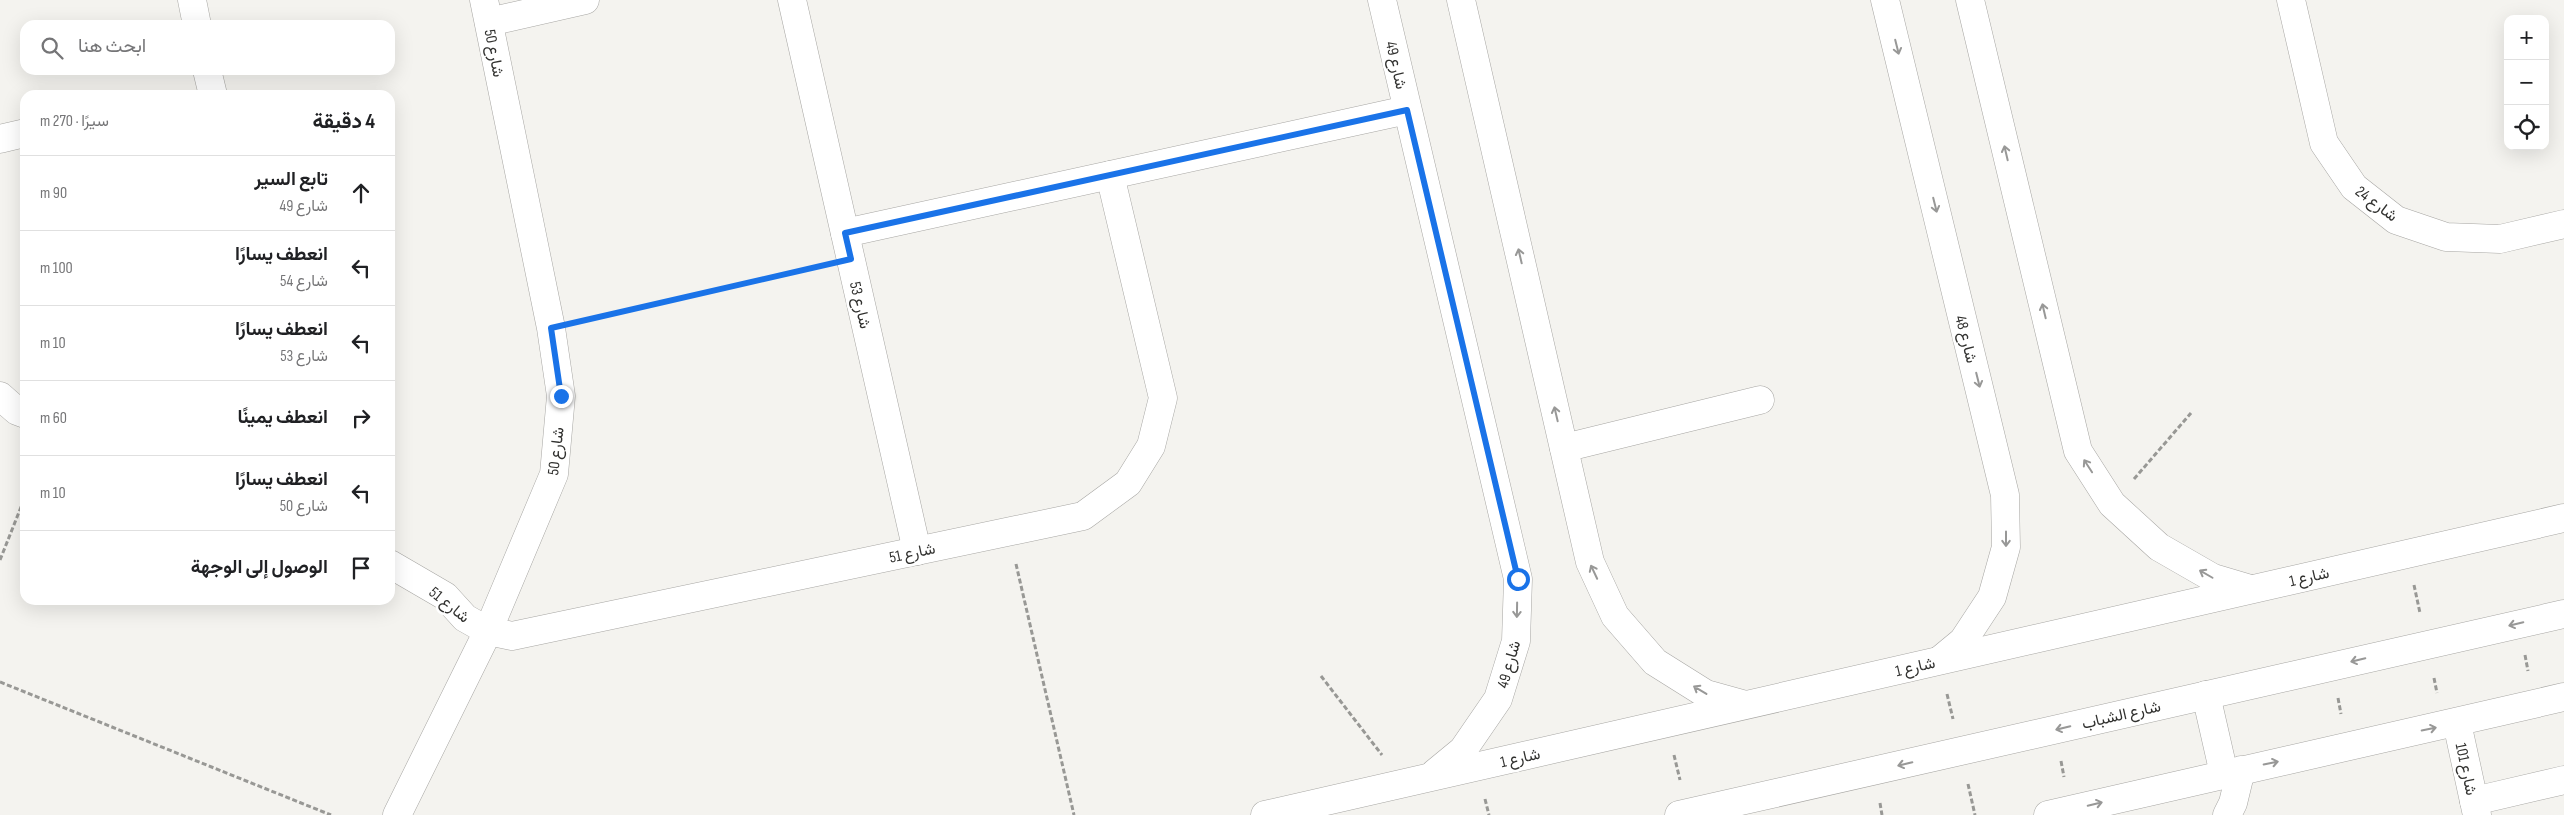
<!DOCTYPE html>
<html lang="ar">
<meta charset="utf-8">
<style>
body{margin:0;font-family:"Sofia Sans Condensed",Vazirmatn,sans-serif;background:#f2f2f2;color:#202124;direction:rtl}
.controls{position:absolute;right:15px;top:15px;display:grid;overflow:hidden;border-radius:10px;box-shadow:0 5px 20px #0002}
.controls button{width:45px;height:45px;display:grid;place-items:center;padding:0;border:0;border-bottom:1px solid #e0e0e0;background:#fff;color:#202124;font:25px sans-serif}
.stop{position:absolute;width:15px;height:15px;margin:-11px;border:4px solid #1a73e8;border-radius:50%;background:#fff}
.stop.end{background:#1a73e8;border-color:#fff;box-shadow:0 1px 5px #0008}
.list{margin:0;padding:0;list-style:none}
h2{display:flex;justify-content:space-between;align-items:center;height:65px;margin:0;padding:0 20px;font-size:21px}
h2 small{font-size:16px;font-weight:400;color:#757577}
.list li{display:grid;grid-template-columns:32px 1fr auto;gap:15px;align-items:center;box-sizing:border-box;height:75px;padding:0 20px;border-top:1px solid #e0e0e0}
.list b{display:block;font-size:19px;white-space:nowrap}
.list p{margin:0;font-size:16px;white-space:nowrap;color:#757577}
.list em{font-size:16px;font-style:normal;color:#757577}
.icon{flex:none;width:28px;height:28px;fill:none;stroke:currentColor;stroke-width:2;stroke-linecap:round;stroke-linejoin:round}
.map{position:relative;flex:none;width:2564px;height:815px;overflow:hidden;direction:ltr}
.search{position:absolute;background:#fff;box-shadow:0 5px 20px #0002;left:20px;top:20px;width:375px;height:55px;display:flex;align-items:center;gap:12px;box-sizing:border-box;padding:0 18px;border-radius:15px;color:#757577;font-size:19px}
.panel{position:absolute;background:#fff;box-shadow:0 5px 20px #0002;left:20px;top:90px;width:375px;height:515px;border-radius:15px;direction:rtl}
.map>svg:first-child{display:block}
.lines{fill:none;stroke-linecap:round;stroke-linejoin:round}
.minor-casing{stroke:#a7a6a3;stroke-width:29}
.path{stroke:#989895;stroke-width:3;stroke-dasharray:5 2.5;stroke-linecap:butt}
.minor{stroke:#fff;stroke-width:28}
.oneway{stroke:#989897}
.route{stroke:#1a73e8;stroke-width:6}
.labels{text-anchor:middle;stroke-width:5;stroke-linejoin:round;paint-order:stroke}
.street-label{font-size:16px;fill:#31312f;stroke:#fff}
</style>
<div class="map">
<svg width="2564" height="815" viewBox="0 0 2564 815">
<rect width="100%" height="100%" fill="#f4f3ef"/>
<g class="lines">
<defs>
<g id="minor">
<path d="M192,0L197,25"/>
<path d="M792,0L917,551"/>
<path d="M1382,0L1518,579L1516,641L1498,699L1463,750L1435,773"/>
<path d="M1461,0L1590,562L1615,616L1655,662L1706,694L1742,704"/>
<path d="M1885,0L2005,495L2006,547L1992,597L1963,641L1940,660"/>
<path d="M1970,0L2078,451L2112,504L2159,547L2213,578L2250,589"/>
<path d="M2291,0L2324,143L2354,187L2396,220L2446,237L2500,239L2564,224"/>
<path d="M489,22L585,0"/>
<path d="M207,70L213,95"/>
<path d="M0,139L25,133"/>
<path d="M845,233L1407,110"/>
<path d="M0,396L17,411L25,414"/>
<path d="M1564,448L1760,400"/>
<path d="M390,564L445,596L465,618L488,631L512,636L1083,516L1128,483L1151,446L1163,398L1110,175"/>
<path d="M2206,695L2224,774"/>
<path d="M2457,723L2477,815"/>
<path d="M2474,801L2564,780"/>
<path d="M397,815L488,631L554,474L561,396L551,328L484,0"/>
<path d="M1265,815L2564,518"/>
<path d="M1679,815L2564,614"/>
<path d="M2048,815L2564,697"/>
<path d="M2227,815L2233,803L2241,770"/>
</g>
</defs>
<use href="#minor" class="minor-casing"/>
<g class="path">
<path d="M583,321L818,266"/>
<path d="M2134,479L2191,413"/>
<path d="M0,560L25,497"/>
<path d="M1016,564L1074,815"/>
<path d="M2414,585L2420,613"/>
<path d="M2525,655L2528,671"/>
<path d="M1321,676L1382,755"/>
<path d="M2434,678L2437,693"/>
<path d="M0,682L331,815"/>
<path d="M1947,694L1953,719"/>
<path d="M2338,698L2341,714"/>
<path d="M1674,755L1680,780"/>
<path d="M2061,761L2064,777"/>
<path d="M1968,784L1975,815"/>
<path d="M1485,799L1489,815"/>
<path d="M1880,803L1882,815"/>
</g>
<use href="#minor" class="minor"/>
</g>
<defs><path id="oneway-shaft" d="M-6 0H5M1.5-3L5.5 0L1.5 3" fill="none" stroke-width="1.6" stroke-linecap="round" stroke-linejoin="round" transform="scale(1.25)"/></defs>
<g class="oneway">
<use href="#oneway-shaft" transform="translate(1897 47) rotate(76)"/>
<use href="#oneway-shaft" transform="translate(2006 153) rotate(-103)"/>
<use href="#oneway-shaft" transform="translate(1935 205) rotate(76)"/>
<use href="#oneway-shaft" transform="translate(1520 256) rotate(-103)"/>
<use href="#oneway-shaft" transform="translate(2044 311) rotate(-103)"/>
<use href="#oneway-shaft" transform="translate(1978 380) rotate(76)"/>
<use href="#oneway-shaft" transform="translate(1556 414) rotate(-103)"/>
<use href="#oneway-shaft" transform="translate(2088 466) rotate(-123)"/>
<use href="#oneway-shaft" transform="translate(2006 539) rotate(90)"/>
<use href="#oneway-shaft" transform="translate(1594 572) rotate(-115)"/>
<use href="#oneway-shaft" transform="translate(2206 574) rotate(-150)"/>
<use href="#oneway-shaft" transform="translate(1517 610) rotate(91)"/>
<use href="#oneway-shaft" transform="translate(2516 624) rotate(167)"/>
<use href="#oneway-shaft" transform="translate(2358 660) rotate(167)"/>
<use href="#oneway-shaft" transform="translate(1700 690) rotate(-149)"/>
<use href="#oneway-shaft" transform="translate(2063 728) rotate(167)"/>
<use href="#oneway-shaft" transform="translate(2429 729) rotate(-12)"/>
<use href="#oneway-shaft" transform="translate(2271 763) rotate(-12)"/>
<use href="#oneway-shaft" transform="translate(1905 764) rotate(167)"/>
<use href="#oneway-shaft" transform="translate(2095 804) rotate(-13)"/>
</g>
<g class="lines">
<path class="route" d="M561,396L551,328L851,259L845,233L1407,110L1518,579"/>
</g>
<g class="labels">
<g class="street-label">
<text transform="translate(495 53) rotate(79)" y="6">شارع 50</text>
<text transform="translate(1397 65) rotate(77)" y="6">شارع 49</text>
<text transform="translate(2377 203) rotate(37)" y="6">شارع 24</text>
<text transform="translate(861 305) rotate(77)" y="6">شارع 53</text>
<text transform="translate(1967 339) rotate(76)" y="6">شارع 48</text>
<text transform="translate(555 451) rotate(-83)" y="6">شارع 50</text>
<text transform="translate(912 552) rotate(-12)" y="6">شارع 51</text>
<text transform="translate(2309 576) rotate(-13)" y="6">شارع 1</text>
<text transform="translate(450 604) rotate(39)" y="6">شارع 51</text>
<text transform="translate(1508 664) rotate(-74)" y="6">شارع 49</text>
<text transform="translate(1915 666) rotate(-13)" y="6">شارع 1</text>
<text transform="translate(2121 714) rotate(-13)" y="6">شارع الشباب</text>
<text transform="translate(1520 757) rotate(-13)" y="6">شارع 1</text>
<text transform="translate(2467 769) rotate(78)" y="6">شارع 101</text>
</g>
</g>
</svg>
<div class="controls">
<button>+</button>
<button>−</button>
<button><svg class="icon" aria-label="locate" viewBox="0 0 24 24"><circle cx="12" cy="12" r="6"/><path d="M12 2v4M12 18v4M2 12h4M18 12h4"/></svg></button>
</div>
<div class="stop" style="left:1518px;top:579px"></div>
<div class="stop end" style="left:561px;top:396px"></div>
<div class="search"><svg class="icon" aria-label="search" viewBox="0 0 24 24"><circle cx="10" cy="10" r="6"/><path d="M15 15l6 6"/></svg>ابحث هنا</div>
<section class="panel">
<h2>4 دقيقة<small>سيرًا · 270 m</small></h2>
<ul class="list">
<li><svg class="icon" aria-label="ahead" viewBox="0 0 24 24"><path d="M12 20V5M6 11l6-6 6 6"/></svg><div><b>تابع السير</b><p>شارع 49</p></div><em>90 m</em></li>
<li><svg class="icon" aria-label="left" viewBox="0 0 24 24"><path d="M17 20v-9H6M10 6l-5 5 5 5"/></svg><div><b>انعطف يسارًا</b><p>شارع 54</p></div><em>100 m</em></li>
<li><svg class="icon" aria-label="left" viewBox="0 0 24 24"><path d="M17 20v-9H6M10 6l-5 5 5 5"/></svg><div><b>انعطف يسارًا</b><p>شارع 53</p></div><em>10 m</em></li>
<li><svg class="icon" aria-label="right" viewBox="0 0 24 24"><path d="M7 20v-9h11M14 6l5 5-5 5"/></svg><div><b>انعطف يمينًا</b></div><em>60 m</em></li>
<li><svg class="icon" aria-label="left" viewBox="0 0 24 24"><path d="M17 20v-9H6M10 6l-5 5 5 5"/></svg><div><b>انعطف يسارًا</b><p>شارع 50</p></div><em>10 m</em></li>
<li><svg class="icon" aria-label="arrive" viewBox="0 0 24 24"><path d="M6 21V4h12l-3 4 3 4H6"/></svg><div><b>الوصول إلى الوجهة</b></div></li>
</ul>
</section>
</div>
